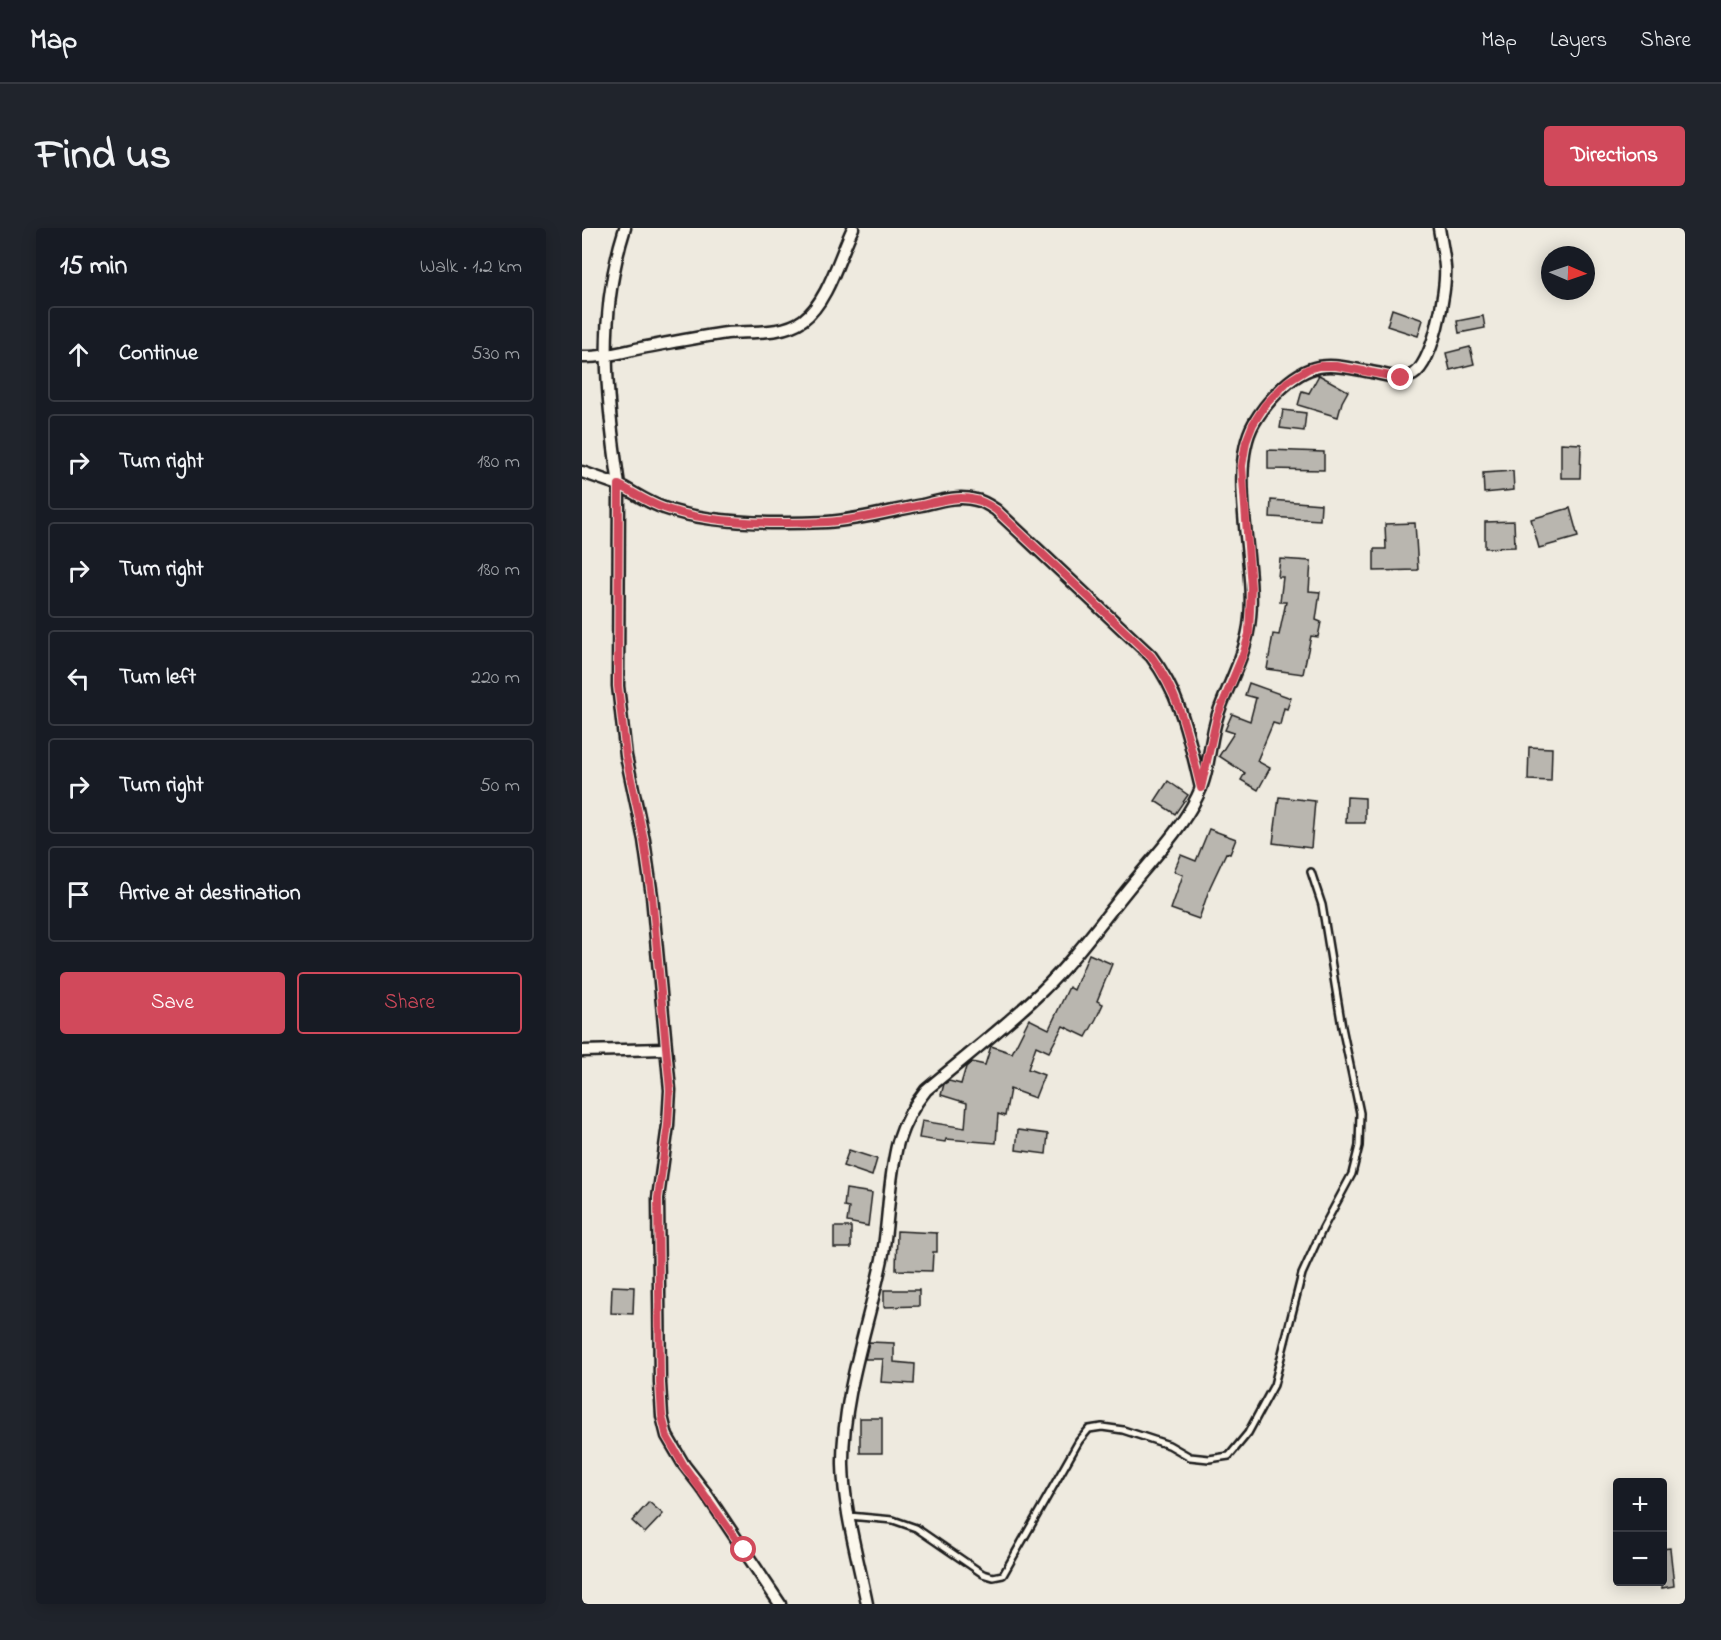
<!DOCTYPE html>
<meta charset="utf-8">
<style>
body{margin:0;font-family:"Indie Flower",sans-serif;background:#20242c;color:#f1f3f6}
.controls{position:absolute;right:18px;bottom:18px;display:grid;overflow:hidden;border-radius:6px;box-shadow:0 3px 15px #0003}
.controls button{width:54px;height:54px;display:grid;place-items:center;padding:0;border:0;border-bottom:2px solid #363941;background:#171b24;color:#f1f3f6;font:30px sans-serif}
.compass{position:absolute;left:959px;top:18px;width:54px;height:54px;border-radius:50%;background:#171b24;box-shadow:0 3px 15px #0003;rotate:92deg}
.stop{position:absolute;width:18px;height:18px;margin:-14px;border:4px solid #d1495b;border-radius:50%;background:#fff}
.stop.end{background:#d1495b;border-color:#fff;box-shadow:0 2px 6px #0008}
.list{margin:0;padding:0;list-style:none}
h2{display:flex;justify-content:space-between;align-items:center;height:78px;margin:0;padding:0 24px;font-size:26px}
h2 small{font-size:20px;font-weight:400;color:#9ea1a6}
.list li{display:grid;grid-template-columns:39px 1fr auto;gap:18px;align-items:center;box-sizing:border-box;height:96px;margin:0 12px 12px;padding:0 12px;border:2px solid #363941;border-radius:6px}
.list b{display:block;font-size:22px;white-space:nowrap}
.list em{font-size:20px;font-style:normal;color:#9ea1a6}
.actions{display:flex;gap:12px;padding:18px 24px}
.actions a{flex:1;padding:14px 0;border:2px solid #d1495b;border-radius:6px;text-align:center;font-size:21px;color:#d1495b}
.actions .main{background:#d1495b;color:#fff}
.icon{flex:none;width:33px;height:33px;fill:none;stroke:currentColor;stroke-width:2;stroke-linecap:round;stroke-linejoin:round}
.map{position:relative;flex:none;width:1103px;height:1376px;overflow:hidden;border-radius:6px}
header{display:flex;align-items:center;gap:36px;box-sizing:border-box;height:84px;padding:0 30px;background:#171b24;border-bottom:2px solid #363941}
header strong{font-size:28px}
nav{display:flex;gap:33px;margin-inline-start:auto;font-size:21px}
.intro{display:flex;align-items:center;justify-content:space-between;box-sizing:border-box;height:144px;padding:0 36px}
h1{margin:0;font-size:42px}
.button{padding:15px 27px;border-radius:6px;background:#d1495b;color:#fff;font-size:21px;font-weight:700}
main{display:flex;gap:36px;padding:0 36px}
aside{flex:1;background:#171b24;border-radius:6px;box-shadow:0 3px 15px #0003}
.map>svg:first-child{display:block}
.building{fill:#b9b6af;stroke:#1c1c1c;stroke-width:1.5}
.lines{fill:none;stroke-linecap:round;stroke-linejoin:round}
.service-casing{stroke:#1c1c1c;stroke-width:10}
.minor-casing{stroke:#1c1c1c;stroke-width:15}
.service{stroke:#fbf7ec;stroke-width:5}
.minor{stroke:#fbf7ec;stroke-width:10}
.route{stroke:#d1495b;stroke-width:8}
</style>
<header>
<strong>Map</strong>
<nav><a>Map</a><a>Layers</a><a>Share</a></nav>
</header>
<div class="intro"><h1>Find us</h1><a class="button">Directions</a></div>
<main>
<aside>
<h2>15 min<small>Walk · 1.2 km</small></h2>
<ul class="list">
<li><svg class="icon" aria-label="ahead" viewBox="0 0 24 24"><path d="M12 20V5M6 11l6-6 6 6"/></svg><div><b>Continue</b></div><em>530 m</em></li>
<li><svg class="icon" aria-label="right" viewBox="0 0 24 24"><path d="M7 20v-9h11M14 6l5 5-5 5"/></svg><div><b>Turn right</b></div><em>180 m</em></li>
<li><svg class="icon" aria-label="right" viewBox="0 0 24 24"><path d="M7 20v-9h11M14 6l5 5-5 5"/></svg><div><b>Turn right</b></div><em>180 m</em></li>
<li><svg class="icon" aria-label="left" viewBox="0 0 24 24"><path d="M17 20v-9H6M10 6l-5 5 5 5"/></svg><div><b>Turn left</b></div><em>220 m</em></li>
<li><svg class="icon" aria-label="right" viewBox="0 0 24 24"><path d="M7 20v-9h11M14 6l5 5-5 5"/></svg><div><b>Turn right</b></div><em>50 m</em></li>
<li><svg class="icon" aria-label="arrive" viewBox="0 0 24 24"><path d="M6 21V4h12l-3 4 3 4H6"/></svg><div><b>Arrive at destination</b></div></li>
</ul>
<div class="actions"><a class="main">Save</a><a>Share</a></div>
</aside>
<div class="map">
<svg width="1103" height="1376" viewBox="0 0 1103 1376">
<rect width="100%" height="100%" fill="#eeeadf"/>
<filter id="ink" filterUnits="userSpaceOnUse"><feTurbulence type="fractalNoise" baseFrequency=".0167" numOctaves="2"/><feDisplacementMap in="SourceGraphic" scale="12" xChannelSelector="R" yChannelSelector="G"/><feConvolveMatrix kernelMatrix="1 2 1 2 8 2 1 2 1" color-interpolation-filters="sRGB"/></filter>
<g filter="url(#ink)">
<g class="building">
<path d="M810,81L841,92L836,108L805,98Z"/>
<path d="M901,88L903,100L877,105L875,93Z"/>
<path d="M888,119L892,136L868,142L864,125Z"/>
<path d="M737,147L766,163L760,174L756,189L716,177L720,163L727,165Z"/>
<path d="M701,182L724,185L722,203L698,200Z"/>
<path d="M979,215L999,216L998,250H979Z"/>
<path d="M686,222L742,224V242L686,241Z"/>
<path d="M931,243L932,262L902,265L901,245Z"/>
<path d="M689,272L739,276L738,292L688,289Z"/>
<path d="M988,280L996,309L957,320L949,291Z"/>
<path d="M932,293L933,319L903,320V294Z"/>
<path d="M833,295L836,342L792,343V321H804L803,296Z"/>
<path d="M698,331L729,333L727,363L738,364L734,392L739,394L736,409L729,408L721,446L685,441L691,406L697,407L704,374H698L701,349H696Z"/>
<path d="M667,455L709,470L705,481L702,480L698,497L691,495L675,533L688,540L676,562L659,552L663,545L637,528L652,505L643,502L650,486L668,493L674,470L663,467Z"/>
<path d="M947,519L970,520L969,553L946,552Z"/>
<path d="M586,553L606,567L593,586L573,573Z"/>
<path d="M697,569L733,573L729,620L691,615Z"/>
<path d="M765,569L783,570V595H764Z"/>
<path d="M627,601L654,611L648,626L644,625L628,659L617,691L589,681L601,647L592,643L599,627L614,633Z"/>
<path d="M507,726L530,736L515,773L521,776L514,791L504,809L481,798L467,824L454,818L446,841L462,847L453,870L428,861L423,888L416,886L414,915L364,911L363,914L337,910L340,893L383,900L385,875L359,867L362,856L367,853L379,856L384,839L390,834L403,837L409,818L430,825L447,791L467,801L487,759L492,762Z"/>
<path d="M436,902L466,906L464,926L434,922Z"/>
<path d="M267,922L295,931L290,948L261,938Z"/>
<path d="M264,961L290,965L286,998L265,994L267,980L262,979Z"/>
<rect x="252" y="999" width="17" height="21"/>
<path d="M315,1003L355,1005V1024H351L350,1043L314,1042Z"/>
<path d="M30,1058L52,1059L51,1086L29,1085Z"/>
<path d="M302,1062H337V1078L302,1079Z"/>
<path d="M287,1114L312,1115V1134L333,1136L332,1156L299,1154L301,1131H283Z"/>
<rect x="278" y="1190" width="22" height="35"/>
<path d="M67,1274L81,1286L63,1305L50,1293Z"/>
<path d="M1088,1320L1092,1358L1080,1360V1321Z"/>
</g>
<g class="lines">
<defs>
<path id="service" d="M267,1288L311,1292L334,1300L401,1346L411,1349L421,1347L497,1213L507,1201L520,1199L541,1202L587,1217L608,1229L627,1231L647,1228L666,1205L692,1157L720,1046L741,1000L770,946L777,918L778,885L760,799L740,677L729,644"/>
<g id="minor">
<path d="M43,0C15,87 24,168 37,257C51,264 66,275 82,280C126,296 198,296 245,294C277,292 308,283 340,277C357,273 376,267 394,272C401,273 408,278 414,282L569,428C600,469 607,511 619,560"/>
<path d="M0,129C20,130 40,124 59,120C87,115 116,109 145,105C169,103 200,107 221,92C246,74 258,26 271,0"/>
<path d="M0,244L37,257L36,458L44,528L62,612L70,668L88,862L86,897L76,970L78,1155L80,1188L85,1208L102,1237L123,1264L198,1376"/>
<path d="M0,823L83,821"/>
<path d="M285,1376C276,1330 262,1284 261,1237C260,1168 286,1099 300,1031C307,993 306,952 316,914C322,895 331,878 344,862C382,830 424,798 460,763C493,731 522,690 551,655C574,627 599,601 615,569C628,543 627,513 636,486C647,454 665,425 668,390C674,334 645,242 672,195C679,183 687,173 696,164C728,131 748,136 789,144C802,146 816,152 828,148C851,141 865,61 863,39C862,26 859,13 857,0"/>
</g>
</defs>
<use href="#service" class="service-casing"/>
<use href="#minor" class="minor-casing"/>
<use href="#service" class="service"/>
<use href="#minor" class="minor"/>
</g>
</g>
<g class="lines" filter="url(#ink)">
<path class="route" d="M162,1322L102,1238L85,1209L80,1188L78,1155L76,970L86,897L88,862L70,668L62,612L44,528L36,458L37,257C51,264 66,275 82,280C126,296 198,296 245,294C277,292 308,283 340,277C357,273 376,267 394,272C401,273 408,278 414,282L569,428C600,470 606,510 619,560L635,489L662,424L667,406L669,359L660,238L664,214L671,196L683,177L705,154L726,141L737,138H754L819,150"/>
</g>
</svg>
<div class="controls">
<button>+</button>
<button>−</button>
</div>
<svg class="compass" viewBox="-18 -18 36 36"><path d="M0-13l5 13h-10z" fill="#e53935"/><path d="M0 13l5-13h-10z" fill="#9ea1a6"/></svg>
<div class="stop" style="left:162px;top:1322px"></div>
<div class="stop end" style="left:819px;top:150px"></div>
</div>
</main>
